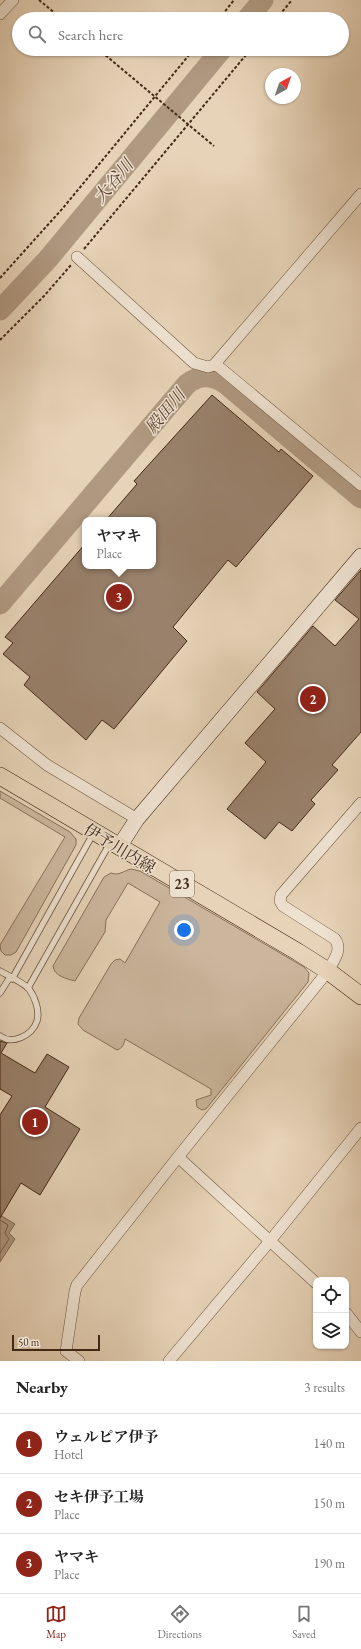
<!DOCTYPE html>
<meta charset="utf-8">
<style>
body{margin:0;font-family:"EB Garamond","Noto Serif JP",serif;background:#f6f6f6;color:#222}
.controls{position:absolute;right:12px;bottom:12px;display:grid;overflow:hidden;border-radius:8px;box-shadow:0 1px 3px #0004}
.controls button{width:36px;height:36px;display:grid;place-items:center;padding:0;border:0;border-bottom:1px solid #e0e0e0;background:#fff;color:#222;font:20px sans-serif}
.compass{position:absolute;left:265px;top:68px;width:36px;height:36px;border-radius:50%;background:#fff;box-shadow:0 1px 3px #0004;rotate:40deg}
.scale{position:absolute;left:12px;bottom:10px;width:88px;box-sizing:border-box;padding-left:4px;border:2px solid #442917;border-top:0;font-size:11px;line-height:14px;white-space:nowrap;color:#442917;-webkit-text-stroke:3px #efe2d1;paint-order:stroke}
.you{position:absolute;left:184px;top:930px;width:14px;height:14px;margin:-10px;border:3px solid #fff;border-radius:50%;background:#1a73e8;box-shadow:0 0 0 6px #1a73e833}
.badge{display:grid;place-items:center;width:26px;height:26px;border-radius:50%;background:#8f2418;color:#fff;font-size:13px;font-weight:700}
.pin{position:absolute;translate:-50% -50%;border:2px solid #fff;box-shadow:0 1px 4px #0006}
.popup{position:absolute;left:82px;top:517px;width:74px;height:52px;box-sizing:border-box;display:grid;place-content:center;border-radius:8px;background:#fff;filter:drop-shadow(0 1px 3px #0005);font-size:13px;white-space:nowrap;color:#767676}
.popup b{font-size:15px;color:#222}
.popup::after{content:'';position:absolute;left:50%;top:100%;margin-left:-8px;border:8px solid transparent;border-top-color:#fff}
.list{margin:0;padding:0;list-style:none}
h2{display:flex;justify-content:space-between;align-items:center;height:52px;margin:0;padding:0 16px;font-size:17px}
h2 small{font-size:13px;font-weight:400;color:#767676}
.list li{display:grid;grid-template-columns:26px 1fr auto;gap:12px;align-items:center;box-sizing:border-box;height:60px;padding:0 16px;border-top:1px solid #e0e0e0}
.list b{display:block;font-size:15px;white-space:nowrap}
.list p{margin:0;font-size:13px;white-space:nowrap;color:#767676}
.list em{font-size:13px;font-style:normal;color:#767676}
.icon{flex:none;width:22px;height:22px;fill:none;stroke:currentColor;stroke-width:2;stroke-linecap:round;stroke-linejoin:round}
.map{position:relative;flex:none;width:361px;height:1361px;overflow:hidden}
.search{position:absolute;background:#fff;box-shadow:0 1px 3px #0004;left:12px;right:12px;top:12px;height:44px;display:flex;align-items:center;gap:10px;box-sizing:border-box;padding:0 14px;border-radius:22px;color:#767676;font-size:15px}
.sheet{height:232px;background:#fff}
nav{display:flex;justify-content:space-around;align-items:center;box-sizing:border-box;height:56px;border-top:1px solid #e0e0e0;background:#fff;font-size:11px;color:#767676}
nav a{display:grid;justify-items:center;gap:2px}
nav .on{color:#8f2418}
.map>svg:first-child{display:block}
.green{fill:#cbb69d;stroke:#88705a}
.water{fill:#b09981;stroke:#856c57}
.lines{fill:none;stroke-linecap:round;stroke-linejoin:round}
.shore{stroke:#7a614c;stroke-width:1}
.river{stroke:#b09981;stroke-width:21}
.building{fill:#99816b;stroke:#442917}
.lane-casing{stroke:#6d543f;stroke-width:7}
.street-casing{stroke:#6d543f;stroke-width:12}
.secondary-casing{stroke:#442917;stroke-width:16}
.primary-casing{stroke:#442917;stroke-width:18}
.path{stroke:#442917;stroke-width:2;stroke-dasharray:3 2;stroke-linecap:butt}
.lane{stroke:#efe2d1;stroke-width:5.5}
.street{stroke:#efe2d1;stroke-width:11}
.secondary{stroke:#efe2d1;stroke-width:15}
.primary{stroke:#e7d3b8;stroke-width:17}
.labels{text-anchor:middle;stroke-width:3;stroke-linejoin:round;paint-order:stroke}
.shield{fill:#efe2d1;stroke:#77604f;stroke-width:1}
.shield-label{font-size:15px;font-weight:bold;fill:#442917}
.street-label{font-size:16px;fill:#442917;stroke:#efe2d1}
.water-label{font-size:17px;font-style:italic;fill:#5f4532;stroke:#efe2d1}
</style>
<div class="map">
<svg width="361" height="1361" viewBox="0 0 361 1361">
<rect width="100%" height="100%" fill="#e7d3b8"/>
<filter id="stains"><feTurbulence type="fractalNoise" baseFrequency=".005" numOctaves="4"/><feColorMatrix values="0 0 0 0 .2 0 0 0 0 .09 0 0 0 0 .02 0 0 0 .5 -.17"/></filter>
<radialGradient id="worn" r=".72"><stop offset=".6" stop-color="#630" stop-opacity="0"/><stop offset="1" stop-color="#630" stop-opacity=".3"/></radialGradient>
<g class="green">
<path d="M0,791L70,832L76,839V845L16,952L11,955H5L1,951L0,945L65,837L0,798Z"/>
<path d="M131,869L140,871L304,967L309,973L308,982L206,1109L202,1110L197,1107L196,1100L211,1095V1089L125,1039C124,1044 123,1048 117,1050L83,1030L78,1024L79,1018L111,964L115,960L120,959L125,963L160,902L128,883L106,920L105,932L75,981C67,979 54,976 53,966L104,877L111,873C119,876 123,871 131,869Z"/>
</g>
<path class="water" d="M0,1215L15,1224L9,1233L15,1239L0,1262Z"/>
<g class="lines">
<path class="shore" d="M0,1220L8,1225L5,1233L9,1239L0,1253"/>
<g class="river">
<path d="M247,19L263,0"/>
<path d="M0,310L48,259L222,49"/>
<path d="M0,604L187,384C200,374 213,375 226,384L361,498"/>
</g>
</g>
<g class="building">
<path d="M212,395L279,452L281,449L313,476L236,567L228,560L173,627L187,641L114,729L102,720L86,740L24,685L30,677L3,654L13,643L5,637L85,544V566H153V520H106L137,484L134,481Z"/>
<path d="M361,570V732L332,765L338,770L311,800L315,804L292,831L279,822L265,839L227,809L266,762L245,743L275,709L257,692L313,626L335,646L359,619L335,600Z"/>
<path d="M0,1041L7,1043L1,1053L35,1073L47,1054L69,1067L45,1107L80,1129L40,1195L21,1183L0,1218V1115L12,1096L0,1089Z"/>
</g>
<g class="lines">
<defs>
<g id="lane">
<path d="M0,971C7,975 24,983 29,989C35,997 40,1011 37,1021C32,1036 12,1045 0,1036"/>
<path d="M12,979L93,834"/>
<path d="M28,988L110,843"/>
<path d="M0,993L10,977"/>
</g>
<g id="street">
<path d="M0,14L13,0"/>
<path d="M77,257L194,363L208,367L214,365L361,194"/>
<path d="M214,365L219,367L361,485"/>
<path d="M0,728L47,765L137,819"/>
<path d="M178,1157L316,1283"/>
<path d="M346,1313L361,1332"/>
<path d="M79,1361L66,1351L75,1291L77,1285L178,1157L328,971C333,961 343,950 335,939L283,906L280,901L281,895L361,803"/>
<path d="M169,1361L270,1241L361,1128"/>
</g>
<path id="secondary" d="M119,847L137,819L361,556"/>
<path id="primary" d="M0,776L298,952L328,971L361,996"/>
</defs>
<use href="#lane" class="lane-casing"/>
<use href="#street" class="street-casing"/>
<use href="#secondary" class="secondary-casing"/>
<use href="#primary" class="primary-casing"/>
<g class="path">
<path d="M39,0L62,19"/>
<path d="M219,19L234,0"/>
<path d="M276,19L292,0"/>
<path d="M98,49L214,146"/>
<path d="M84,249L251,49"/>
<path d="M0,278L63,208L194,49"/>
<path d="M0,340L44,296L71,265"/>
</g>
<use href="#lane" class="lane"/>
<use href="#street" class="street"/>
<use href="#secondary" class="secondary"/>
<use href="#primary" class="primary"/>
</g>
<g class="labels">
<rect class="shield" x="170" y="871" width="24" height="26" rx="3"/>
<g class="shield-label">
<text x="182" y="889">23</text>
</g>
<g class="street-label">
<text transform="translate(120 848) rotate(31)" y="6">伊予川内線</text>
</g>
<g class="water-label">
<text transform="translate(113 181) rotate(-50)" y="6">大谷川</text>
<text transform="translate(165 411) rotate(-50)" y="6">殿田川</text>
</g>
</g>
<rect width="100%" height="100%" filter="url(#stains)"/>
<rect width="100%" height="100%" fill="url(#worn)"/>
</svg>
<div class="controls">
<button><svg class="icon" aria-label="locate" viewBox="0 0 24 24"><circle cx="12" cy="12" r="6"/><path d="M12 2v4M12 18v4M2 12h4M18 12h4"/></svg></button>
<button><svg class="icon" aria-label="layers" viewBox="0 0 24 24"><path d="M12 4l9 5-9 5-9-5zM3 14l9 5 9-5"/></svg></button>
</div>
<svg class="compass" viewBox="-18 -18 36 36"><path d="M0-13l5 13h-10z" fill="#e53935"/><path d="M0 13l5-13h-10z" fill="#767676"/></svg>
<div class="scale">50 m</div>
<div class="you"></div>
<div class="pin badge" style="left:35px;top:1122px">1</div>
<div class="pin badge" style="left:313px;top:699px">2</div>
<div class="pin badge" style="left:119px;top:597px">3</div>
<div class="popup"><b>ヤマキ</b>Place</div>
<div class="search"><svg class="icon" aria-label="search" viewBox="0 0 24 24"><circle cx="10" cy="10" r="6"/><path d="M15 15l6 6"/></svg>Search here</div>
</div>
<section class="sheet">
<h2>Nearby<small>3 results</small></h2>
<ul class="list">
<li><span class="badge">1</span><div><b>ウェルピア伊予</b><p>Hotel</p></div><em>140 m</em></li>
<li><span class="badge">2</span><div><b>セキ伊予工場</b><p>Place</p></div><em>150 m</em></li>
<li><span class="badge">3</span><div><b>ヤマキ</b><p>Place</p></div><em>190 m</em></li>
</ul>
</section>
<nav>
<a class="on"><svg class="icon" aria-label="map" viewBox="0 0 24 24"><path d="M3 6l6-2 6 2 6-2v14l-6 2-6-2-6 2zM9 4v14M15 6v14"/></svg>Map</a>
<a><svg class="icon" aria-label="directions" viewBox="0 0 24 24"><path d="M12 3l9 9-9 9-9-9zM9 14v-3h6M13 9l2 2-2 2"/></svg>Directions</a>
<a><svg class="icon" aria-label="saved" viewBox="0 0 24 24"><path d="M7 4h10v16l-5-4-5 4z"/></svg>Saved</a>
</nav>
